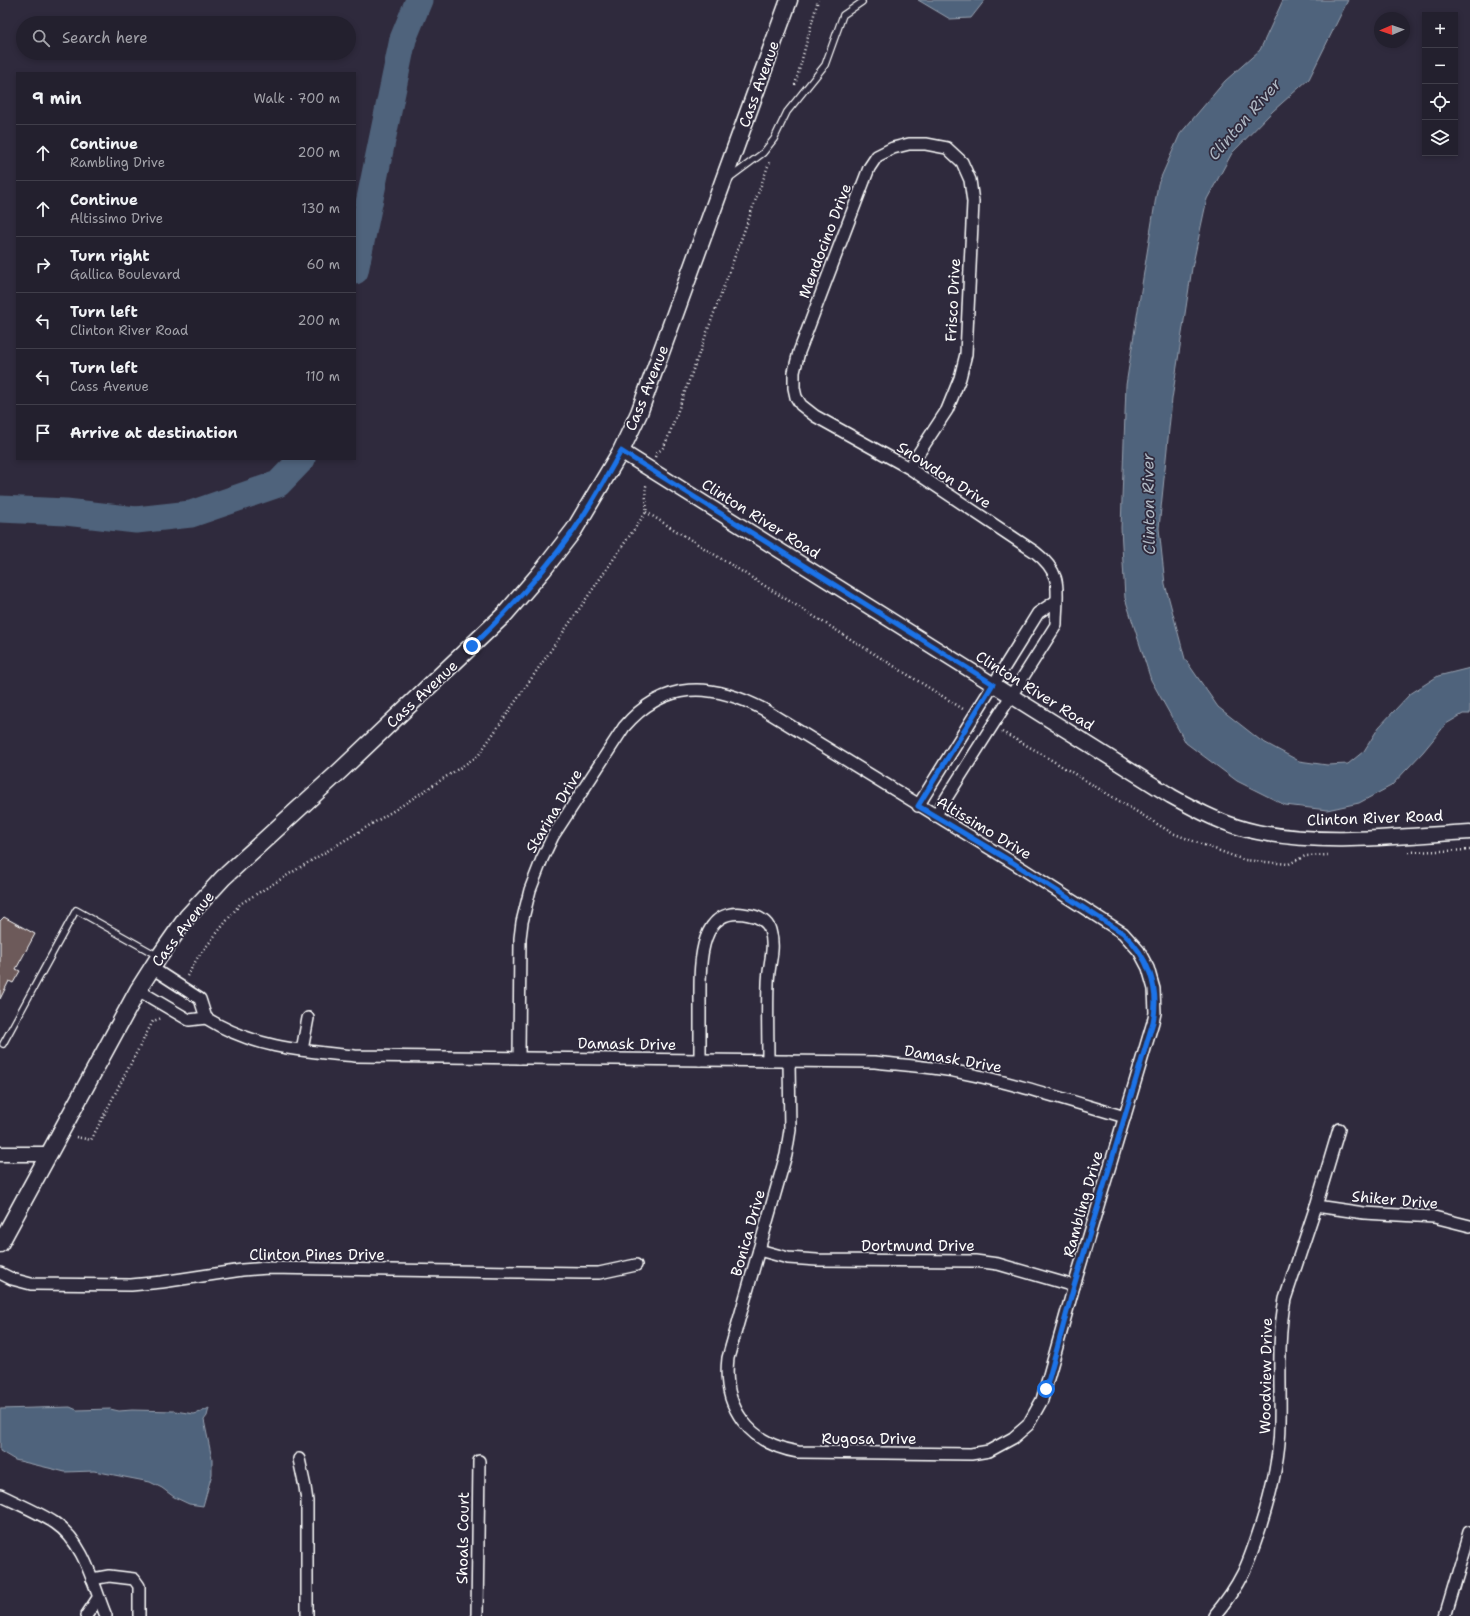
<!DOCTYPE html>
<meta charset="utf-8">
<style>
body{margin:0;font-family:"Shantell Sans",sans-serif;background:#2b2836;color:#f1f3f6}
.controls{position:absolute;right:12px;top:12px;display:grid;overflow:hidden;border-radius:0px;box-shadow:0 2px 6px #0003}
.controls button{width:36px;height:36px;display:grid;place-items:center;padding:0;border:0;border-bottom:1px solid #403e4a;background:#23202e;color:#f1f3f6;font:20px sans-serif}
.compass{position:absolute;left:1374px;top:12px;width:36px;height:36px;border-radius:50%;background:#23202e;box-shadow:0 2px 6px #0003;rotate:268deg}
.stop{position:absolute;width:12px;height:12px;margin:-9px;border:3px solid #1a73e8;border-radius:50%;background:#fff}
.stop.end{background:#1a73e8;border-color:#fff;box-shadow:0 1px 4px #0008}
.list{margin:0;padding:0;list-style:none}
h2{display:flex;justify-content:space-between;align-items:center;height:52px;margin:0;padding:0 16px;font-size:17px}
h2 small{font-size:13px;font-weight:400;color:#a3a3aa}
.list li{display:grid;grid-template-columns:26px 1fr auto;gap:12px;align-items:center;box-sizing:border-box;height:56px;padding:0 16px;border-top:1px solid #403e4a}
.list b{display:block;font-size:15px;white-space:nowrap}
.list p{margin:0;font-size:13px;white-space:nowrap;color:#a3a3aa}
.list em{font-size:13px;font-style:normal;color:#a3a3aa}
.icon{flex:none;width:22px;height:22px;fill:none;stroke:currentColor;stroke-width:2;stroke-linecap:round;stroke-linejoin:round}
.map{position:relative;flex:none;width:1470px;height:1616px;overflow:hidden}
.search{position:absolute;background:#23202e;box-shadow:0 2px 6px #0003;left:16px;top:16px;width:340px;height:44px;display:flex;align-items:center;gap:10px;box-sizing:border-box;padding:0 14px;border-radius:22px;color:#a3a3aa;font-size:15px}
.panel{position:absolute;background:#23202e;box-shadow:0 2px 6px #0003;left:16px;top:72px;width:340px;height:388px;border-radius:0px}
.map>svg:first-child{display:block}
.water{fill:#50637b;stroke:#96a1b0}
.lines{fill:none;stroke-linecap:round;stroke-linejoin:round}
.river{stroke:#50637b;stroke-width:27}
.building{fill:#6d5a5a;stroke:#fff}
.service-casing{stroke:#fff;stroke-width:8}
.minor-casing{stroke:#fff;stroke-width:14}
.tertiary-casing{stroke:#fff;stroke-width:17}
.secondary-casing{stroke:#fff;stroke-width:19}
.path{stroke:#fff;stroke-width:2.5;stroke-dasharray:1 3;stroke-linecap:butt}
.service{stroke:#2f2a3d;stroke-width:5.5}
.minor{stroke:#2f2a3d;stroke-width:11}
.tertiary{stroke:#2f2a3d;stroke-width:14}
.secondary{stroke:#2f2a3d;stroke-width:16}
.route{stroke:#1a73e8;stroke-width:5}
.labels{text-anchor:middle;stroke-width:3.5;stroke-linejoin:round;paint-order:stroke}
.street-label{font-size:15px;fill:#fff;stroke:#2f2a3d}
.water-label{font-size:16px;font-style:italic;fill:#b0b9c4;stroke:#2f2a3d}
</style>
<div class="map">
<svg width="1470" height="1616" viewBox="0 0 1470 1616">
<rect width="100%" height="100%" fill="#2f2a3d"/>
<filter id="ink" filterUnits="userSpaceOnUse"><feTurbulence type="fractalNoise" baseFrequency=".025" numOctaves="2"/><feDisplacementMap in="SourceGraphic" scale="8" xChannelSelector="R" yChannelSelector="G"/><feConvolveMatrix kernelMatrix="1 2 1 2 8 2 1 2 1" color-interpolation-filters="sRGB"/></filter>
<g filter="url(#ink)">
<g class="water">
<path d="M918,0H985L971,18L950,19Z"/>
<path d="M1283,0H1348L1309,79L1273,111L1232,153L1207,199L1192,268L1172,399L1159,528L1165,584L1185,659L1218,707L1260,740L1299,761L1327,765L1348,764L1364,751L1379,727L1410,694L1438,676L1470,668V714H1463L1446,724L1423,752L1391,786L1359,803L1327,810L1285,805L1237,781L1186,743L1151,680L1125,598L1121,528L1126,385L1158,184L1180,134L1225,81L1260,50Z"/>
<path d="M70,1407L77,1410L110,1409L119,1411L132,1410L175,1411L194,1414L201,1412L209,1408L207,1416L204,1420L212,1459V1474L203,1506L189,1504L174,1497L162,1488L150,1482L94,1471L65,1472L53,1469L15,1460L0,1451V1409Z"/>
</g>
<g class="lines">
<g class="river">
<path d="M355,271L403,39L419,0"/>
<path d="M0,509L66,512L136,520L191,514L278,484L302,459"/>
</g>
</g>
<path class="building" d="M4,917L35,934L16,969L20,971L13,983L9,981L0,999V921Z"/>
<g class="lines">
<defs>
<g id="service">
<path d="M728,179L763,153L774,139L787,112L825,65L843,15L862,2"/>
<path d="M3,1044L76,910L158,956"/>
</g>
<g id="minor">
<path d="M909,468L947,410L960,378L966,354L973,202L970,180L962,162L947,148L926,144H909L893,148L877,156L869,168L799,352L794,372V388L796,397L801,405L815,416L909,468L1035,552C1065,575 1056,592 1056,625L935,816"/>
<path d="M918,806L1038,613L1056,601"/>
<path d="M152,968L200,999L206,1018"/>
<path d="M138,990L189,1020L206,1018C254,1048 300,1051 355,1056L875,1062C903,1065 931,1067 959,1072C1015,1083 1070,1101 1125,1117"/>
<path d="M302,1050L308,1018"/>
<path d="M519,1058L520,938L522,922L530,890L542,859L553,836L624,727C664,680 711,682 763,709L1012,862L1123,933L1139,951L1148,968L1154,989L1155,1013L1153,1022L1074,1286L1042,1400L1028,1425L1013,1438L989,1451L971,1454L798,1452C749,1444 722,1407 728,1358L786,1155L790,1130L789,1061"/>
<path d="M700,1060C700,1040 700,1021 700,1002C700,968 697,903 749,915C758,916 768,922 770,930C776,950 768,965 768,984C767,1010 768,1035 768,1061"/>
<path d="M1316,1206L1364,1213L1434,1217L1470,1226"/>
<path d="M759,1250L788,1258L817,1260L975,1261L998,1264L1074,1286"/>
<path d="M0,1273L12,1279L31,1284L131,1285L162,1282L242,1270L268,1268L583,1273H599L636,1265"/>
<path d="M299,1459L305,1487L307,1501V1616"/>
<path d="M0,1495C18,1504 38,1512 55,1523C85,1543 93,1585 106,1616"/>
<path d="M92,1579L109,1576L134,1579L139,1586V1616"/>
<path d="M86,1616L98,1598"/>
<path d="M477,1616L479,1461"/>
<path d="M1214,1616C1225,1603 1235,1589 1243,1573C1250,1559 1255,1543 1260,1528C1271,1494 1280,1459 1280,1423C1281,1382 1277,1340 1285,1299L1316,1206L1339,1129"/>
<path d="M1445,1616L1470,1532"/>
</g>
<g id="tertiary">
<path d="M621,451L1171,796C1198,811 1226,826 1257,832C1327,846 1400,836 1470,832"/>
<path d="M0,1154H48"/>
</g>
<path id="secondary" d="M0,1244L138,990L159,957L187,917L223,878L341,770L505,614L543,570L574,530L621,451L639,413L789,0"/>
</defs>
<use href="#service" class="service-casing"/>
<use href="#minor" class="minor-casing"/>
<use href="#tertiary" class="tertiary-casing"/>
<use href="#secondary" class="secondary-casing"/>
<g class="path">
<path d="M795,85L818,0"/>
<path d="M655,457C657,452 658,452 662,449C665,445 667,439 669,435L770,161"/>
<path d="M646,512L963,709"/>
<path d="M1002,732L1035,750L1172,833L1244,860L1289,864L1305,856L1328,855"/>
<path d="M1409,852L1470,850"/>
<path d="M187,976L198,957L240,904L398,808L478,756L646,512C648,500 643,494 647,483"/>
<path d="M76,1137L91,1140L153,1021L162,1018"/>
</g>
<use href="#service" class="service"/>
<use href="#minor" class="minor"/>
<use href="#tertiary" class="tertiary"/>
<use href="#secondary" class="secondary"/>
</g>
</g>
<g class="lines" filter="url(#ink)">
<path class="route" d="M472,646C509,610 544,572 574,530C591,505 606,478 621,451L993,684L918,806L1012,862L1123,933C1148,956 1160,988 1153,1022L1074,1286L1046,1389"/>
</g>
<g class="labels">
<g class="street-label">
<text transform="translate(759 84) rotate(-70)" y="5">Cass Avenue</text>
<text transform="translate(825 241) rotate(-69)" y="5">Mendocino Drive</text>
<text transform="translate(953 300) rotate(-87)" y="5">Frisco Drive</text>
<text transform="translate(647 388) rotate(-68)" y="5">Cass Avenue</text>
<text transform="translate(944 475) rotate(33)" y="5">Snowdon Drive</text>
<text transform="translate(761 519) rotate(32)" y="5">Clinton River Road</text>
<text transform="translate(1035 691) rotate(32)" y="5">Clinton River Road</text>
<text transform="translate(422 694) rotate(-43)" y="5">Cass Avenue</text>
<text transform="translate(554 811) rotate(-59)" y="5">Starina Drive</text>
<text transform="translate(1375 818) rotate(-2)" y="5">Clinton River Road</text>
<text transform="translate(984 828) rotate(31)" y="5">Altissimo Drive</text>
<text transform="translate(183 929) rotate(-52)" y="5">Cass Avenue</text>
<text transform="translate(627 1044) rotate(1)" y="5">Damask Drive</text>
<text transform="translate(953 1059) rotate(10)" y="5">Damask Drive</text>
<text transform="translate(1395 1200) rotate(5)" y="5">Shiker Drive</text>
<text transform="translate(1083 1204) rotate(-74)" y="5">Rambling Drive</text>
<text transform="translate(748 1233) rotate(-74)" y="5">Bonica Drive</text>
<text x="918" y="1251">Dortmund Drive</text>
<text x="317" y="1260">Clinton Pines Drive</text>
<text transform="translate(1266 1376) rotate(-89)" y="5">Woodview Drive</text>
<text x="869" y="1444">Rugosa Drive</text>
<text transform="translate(463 1538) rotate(-89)" y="5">Shoals Court</text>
</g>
<g class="water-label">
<text transform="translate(1244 119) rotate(-49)" y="6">Clinton River</text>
<text transform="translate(1148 504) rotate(-91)" y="6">Clinton River</text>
</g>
</g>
</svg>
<div class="controls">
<button>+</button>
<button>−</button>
<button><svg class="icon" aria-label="locate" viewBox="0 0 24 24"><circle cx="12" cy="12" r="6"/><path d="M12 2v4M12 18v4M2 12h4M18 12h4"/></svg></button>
<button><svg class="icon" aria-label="layers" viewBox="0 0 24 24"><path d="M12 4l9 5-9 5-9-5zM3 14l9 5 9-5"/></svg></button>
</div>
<svg class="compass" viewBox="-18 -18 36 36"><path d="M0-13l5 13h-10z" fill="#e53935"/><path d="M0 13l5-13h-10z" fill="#a3a3aa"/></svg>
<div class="stop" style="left:1046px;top:1389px"></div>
<div class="stop end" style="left:472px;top:646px"></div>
<div class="search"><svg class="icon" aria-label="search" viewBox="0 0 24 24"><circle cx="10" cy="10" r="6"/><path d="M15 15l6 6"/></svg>Search here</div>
<section class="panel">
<h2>9 min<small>Walk · 700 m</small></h2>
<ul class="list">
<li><svg class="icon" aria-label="ahead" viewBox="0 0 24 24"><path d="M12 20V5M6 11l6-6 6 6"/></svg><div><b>Continue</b><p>Rambling Drive</p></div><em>200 m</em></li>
<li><svg class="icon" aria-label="ahead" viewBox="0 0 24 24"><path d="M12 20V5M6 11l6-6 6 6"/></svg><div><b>Continue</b><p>Altissimo Drive</p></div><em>130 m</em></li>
<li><svg class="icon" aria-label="right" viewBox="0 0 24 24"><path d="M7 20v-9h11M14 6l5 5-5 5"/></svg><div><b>Turn right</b><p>Gallica Boulevard</p></div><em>60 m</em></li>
<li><svg class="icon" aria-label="left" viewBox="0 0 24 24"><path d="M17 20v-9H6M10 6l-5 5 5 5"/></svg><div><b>Turn left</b><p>Clinton River Road</p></div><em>200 m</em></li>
<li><svg class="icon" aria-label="left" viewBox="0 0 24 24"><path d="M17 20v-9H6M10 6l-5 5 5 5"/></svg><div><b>Turn left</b><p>Cass Avenue</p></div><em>110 m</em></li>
<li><svg class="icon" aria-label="arrive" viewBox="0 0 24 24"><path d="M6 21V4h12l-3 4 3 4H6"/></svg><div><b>Arrive at destination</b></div></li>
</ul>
</section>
</div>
